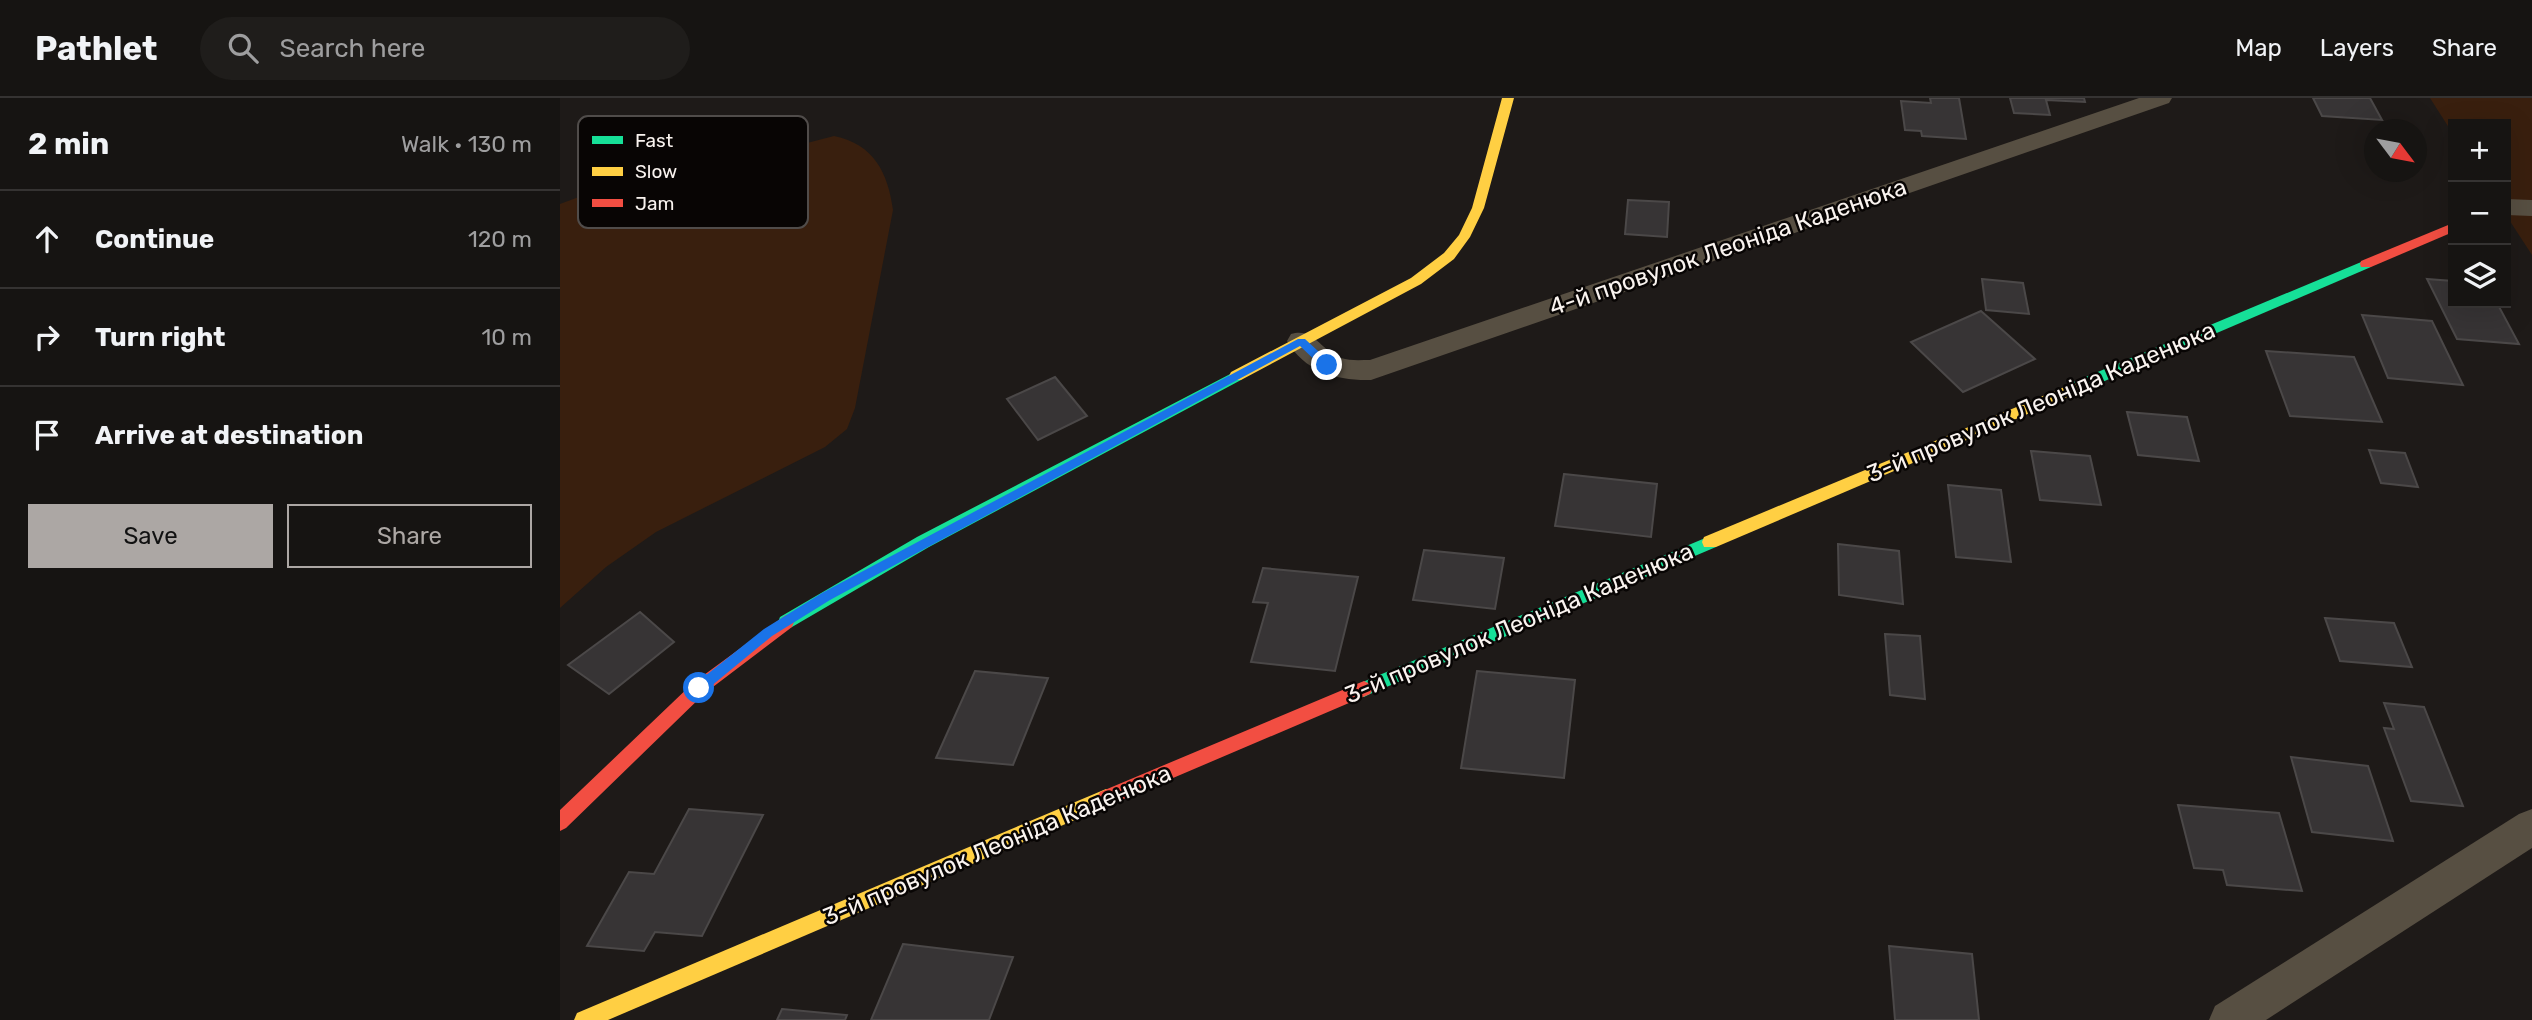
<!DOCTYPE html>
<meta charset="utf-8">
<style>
body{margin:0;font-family:Rubik,sans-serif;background:#1f1d1b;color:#f1f3f6}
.controls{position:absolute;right:21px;top:21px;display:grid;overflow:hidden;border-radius:0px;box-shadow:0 7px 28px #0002}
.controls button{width:63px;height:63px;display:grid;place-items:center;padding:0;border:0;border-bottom:2px solid #353332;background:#161412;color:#f1f3f6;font:35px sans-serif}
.compass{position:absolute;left:1804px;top:21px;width:63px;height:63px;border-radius:50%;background:#161412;box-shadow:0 7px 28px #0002;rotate:122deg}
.stop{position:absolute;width:21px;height:21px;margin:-16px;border:5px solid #1a73e8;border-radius:50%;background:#fff}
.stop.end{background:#1a73e8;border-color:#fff;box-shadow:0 2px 7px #0008}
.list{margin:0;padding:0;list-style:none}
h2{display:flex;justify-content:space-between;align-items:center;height:91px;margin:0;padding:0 28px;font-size:30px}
h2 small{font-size:23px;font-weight:400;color:#9e9e9f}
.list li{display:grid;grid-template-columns:46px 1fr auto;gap:21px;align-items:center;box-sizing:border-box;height:98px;padding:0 28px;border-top:2px solid #353332}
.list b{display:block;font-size:26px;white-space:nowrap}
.list em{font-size:23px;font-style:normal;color:#9e9e9f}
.actions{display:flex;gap:14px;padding:21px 28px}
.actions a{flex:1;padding:16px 0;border:2px solid #aca7a4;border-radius:0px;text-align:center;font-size:24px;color:#aca7a4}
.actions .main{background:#aca7a4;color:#111}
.icon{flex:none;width:38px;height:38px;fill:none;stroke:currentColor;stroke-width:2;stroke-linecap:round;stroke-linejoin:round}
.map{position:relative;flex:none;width:1972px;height:922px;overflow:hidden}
header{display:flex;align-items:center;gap:42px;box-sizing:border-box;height:98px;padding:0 35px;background:#161412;border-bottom:2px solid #353332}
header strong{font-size:33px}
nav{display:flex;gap:38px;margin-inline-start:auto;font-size:24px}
.search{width:490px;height:63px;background:#1f1d1b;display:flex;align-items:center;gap:18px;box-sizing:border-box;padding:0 24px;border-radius:38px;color:#9e9e9f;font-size:26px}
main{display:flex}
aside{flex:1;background:#161412}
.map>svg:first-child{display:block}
.green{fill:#391f0e}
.building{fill:#373435;stroke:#4b4848;stroke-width:2}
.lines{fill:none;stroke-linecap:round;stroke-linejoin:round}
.street{fill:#574f42;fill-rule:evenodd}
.fast{fill:#16e098;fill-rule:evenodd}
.slow{fill:#ffcf43;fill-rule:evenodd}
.jam{fill:#f24e42;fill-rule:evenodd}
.route{fill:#1a73e8}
.labels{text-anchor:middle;stroke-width:5;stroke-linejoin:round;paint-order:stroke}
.street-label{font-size:24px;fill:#f9f3ef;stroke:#080504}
.key{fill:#080504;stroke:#504c4a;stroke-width:2}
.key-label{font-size:19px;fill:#f9f3ef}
</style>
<header>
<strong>Pathlet</strong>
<div class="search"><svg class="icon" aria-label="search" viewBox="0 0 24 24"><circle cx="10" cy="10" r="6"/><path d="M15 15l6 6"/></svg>Search here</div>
<nav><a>Map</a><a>Layers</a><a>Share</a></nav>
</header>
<main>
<aside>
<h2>2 min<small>Walk · 130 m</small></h2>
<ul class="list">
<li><svg class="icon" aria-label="ahead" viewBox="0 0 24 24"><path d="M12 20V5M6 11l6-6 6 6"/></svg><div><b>Continue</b></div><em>120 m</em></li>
<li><svg class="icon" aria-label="right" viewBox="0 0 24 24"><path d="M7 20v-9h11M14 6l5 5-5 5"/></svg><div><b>Turn right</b></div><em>10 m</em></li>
<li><svg class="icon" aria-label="arrive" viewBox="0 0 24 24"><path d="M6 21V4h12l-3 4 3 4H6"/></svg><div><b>Arrive at destination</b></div></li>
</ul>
<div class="actions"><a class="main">Save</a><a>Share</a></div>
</aside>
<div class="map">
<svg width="1972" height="922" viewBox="0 0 1972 922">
<rect width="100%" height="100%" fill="#1e1a18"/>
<g class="green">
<path d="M1870,0H1972V157L1946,117V26H1893V36Z"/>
<path d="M274,38C314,46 328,75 333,112L295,310L287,331L265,349L96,434L46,469L0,510V106L59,84L121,78Z"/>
</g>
<g class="building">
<path d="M1370,0H1399L1406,41L1362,38L1361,33L1345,32L1341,3L1371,5Z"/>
<path d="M1450,0H1524L1525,4L1486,2L1490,17L1454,15Z"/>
<path d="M1753,0H1810L1822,22L1762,18Z"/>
<path d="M1068,102L1109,104L1107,139L1065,136Z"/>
<path d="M1422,181L1463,185L1469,216L1426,212Z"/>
<path d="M1867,181L1893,183V205H1937L1959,246L1897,241Z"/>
<path d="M1421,213L1475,261L1403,294L1351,244Z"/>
<path d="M1802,217L1872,223L1903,287L1828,280Z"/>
<path d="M1706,253L1794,259L1822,324L1730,318Z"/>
<path d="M495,279L527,318L478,342L447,301Z"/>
<path d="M1567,314L1627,319L1639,363L1578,357Z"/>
<path d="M1809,352L1845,355L1858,389L1821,385Z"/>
<path d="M1471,353L1530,358L1541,407L1480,402Z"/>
<path d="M1004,376L1097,386L1091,439L995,428Z"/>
<path d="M1388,387L1441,392L1451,464L1396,459Z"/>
<path d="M1278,446L1339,453L1343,506L1279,497Z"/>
<path d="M864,452L944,460L935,511L853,502Z"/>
<path d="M703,470L798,479L775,573L691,564L708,505L693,504Z"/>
<path d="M80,514L114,544L49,596L8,567Z"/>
<path d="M1765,520L1834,525L1852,569L1780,563Z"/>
<path d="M1325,536L1360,538L1365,601L1330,597Z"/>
<path d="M415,573L488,580L453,667L376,660Z"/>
<path d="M917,573L1015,582L1004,680L901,670Z"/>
<path d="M1824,605L1864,609L1903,708L1851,703L1824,630L1834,631Z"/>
<path d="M1731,659L1808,668L1833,743L1752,734Z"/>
<path d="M1618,707L1719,715L1742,793L1667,787L1663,772L1634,770Z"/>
<path d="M129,711L203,717L142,838L95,834L84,853L27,848L69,774L94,776Z"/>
<path d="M343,846L453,859L429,922H311Z"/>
<path d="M1329,848L1412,856L1419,922H1335Z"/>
<path d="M222,911L287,917L285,922H217Z"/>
</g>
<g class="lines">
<g class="street">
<path d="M1579,0H1612L1609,5L811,282C778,283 745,274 727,243L731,236C754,229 761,253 781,260C790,263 800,262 810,262Z"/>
<path d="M1946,101L1972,102V118L1946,117Z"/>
<path d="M1972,711V750L1706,922H1649L1655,908L1959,716Z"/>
</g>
<g class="fast">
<path d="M1806,162L1812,166L1811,169L1519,294H1509L1507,290L1509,286Z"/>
<path d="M676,273L681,274L683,278L681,282L369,449L232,529L226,531L220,529L218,524L220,519L357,439Z"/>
<path d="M1150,438L1156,439L1158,444L1156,449L810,596L804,599L798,596L795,591L798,586Z"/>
</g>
<g class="slow">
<path d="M942,0H954L924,110L910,139L894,161L861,186L681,282H671L669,278L671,274L851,180L884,155L899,137L912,110Z"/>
<path d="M1514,285L1519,286L1521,290L1519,294L1156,449H1144L1142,444L1144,439Z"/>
<path d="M546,691L552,694L555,700L552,706L48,922H14L17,915Z"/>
</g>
<g class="jam">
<path d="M1893,125V134L1811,169H1801L1800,166L1801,163Z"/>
<path d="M226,517L232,519L234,524L232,529L145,595L6,730L0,733V712L133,585Z"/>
<path d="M804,583L810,586L813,591L810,596L552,706L546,709L540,706L537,700L540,694Z"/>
</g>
</g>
<path class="route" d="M738,241H745L771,265V270H763L740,248L270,502L212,538L144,594H135V586L204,531L262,495Z"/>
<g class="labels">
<g class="street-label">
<text transform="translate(1168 149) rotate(-19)" y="8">4-й провулок Леоніда Каденюка</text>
<text transform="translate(1481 304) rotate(-23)" y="8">3-й провулок Леоніда Каденюка</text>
<text transform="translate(959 525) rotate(-23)" y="8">3-й провулок Леоніда Каденюка</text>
<text transform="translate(437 747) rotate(-23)" y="8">3-й провулок Леоніда Каденюка</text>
</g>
</g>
<rect x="18" y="18" width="230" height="112" rx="10" class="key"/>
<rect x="32" y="38" width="31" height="8" fill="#16e098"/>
<rect x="32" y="69" width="31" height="9" fill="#ffcf43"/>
<rect x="32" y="101" width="31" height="8" fill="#f24e42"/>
<g class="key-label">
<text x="75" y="49">Fast</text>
<text x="75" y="80">Slow</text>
<text x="75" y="112">Jam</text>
</g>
</svg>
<div class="controls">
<button>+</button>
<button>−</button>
<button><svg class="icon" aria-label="layers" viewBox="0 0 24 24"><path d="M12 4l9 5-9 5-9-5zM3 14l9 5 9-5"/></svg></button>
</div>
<svg class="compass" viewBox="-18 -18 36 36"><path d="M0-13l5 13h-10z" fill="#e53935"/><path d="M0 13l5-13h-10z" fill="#9e9e9f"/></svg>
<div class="stop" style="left:139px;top:590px"></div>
<div class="stop end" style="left:767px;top:267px"></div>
</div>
</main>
